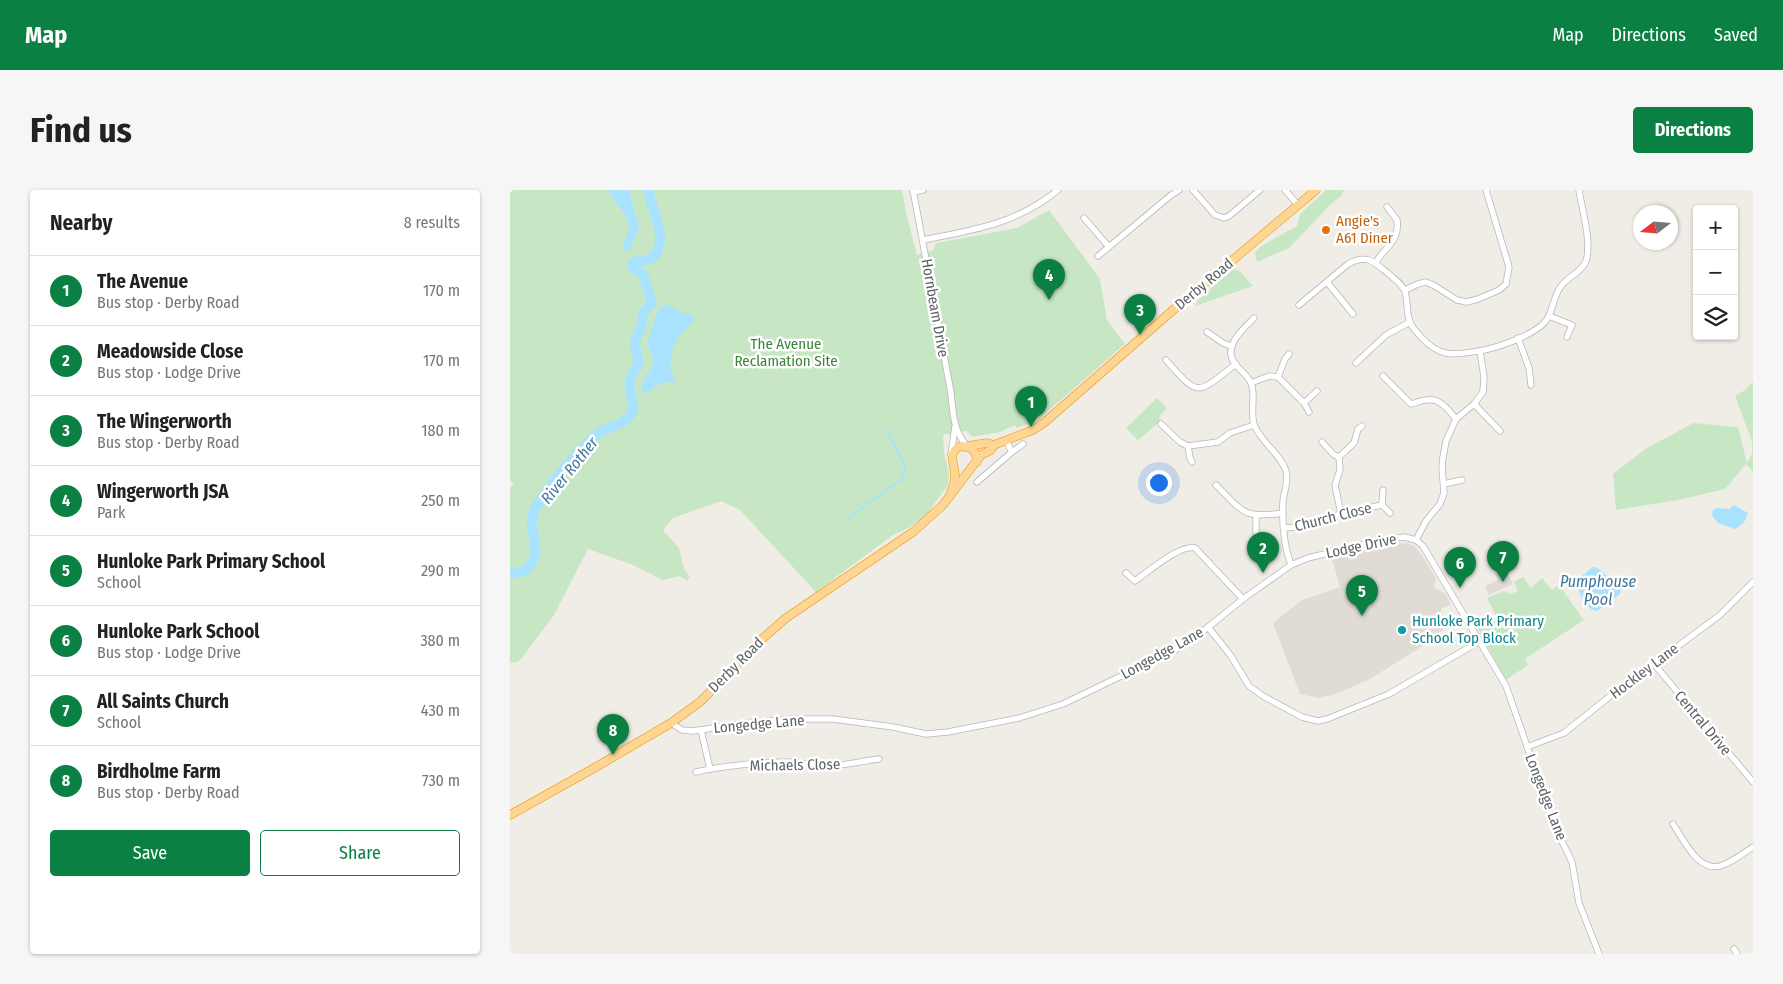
<!DOCTYPE html>
<meta charset="utf-8">
<style>
body{margin:0;font-family:"Fira Sans Condensed",sans-serif;background:#f6f6f6;color:#222}
.controls{position:absolute;right:15px;top:15px;display:grid;overflow:hidden;border-radius:5px;box-shadow:0 1px 4px #0004}
.controls button{width:45px;height:45px;display:grid;place-items:center;padding:0;border:0;border-bottom:1px solid #e0e0e0;background:#fff;color:#222;font:25px sans-serif}
.compass{position:absolute;left:1123px;top:15px;width:45px;height:45px;border-radius:50%;background:#fff;box-shadow:0 1px 4px #0004;rotate:254deg}
.you{position:absolute;left:648px;top:292px;width:18px;height:18px;margin:-12px;border:4px solid #fff;border-radius:50%;background:#1a73e8;box-shadow:0 0 0 8px #1a73e833}
.badge{display:grid;place-items:center;width:32px;height:32px;border-radius:50%;background:#0b8043;color:#fff;font-size:16px;font-weight:700}
.pin{position:absolute;translate:-50% -41px;filter:drop-shadow(0 1px 2px #0008)}
.pin::after{content:'';position:absolute;top:26px;width:18px;height:15px;background:inherit;clip-path:polygon(0 0,100% 0,50% 100%)}
.list{margin:0;padding:0;list-style:none}
h2{display:flex;justify-content:space-between;align-items:center;height:65px;margin:0;padding:0 20px;font-size:21px}
h2 small{font-size:16px;font-weight:400;color:#767676}
.list li{display:grid;grid-template-columns:32px 1fr auto;gap:15px;align-items:center;box-sizing:border-box;height:70px;padding:0 20px;border-top:1px solid #e0e0e0}
.list b{display:block;font-size:19px;white-space:nowrap}
.list p{margin:0;font-size:16px;white-space:nowrap;color:#767676}
.list em{font-size:16px;font-style:normal;color:#767676}
.actions{display:flex;gap:10px;padding:15px 20px}
.actions a{flex:1;padding:11px 0;border:1px solid #0b8043;border-radius:5px;text-align:center;font-size:18px;color:#0b8043}
.actions .main{background:#0b8043;color:#fff}
.icon{flex:none;width:28px;height:28px;fill:none;stroke:currentColor;stroke-width:2;stroke-linecap:round;stroke-linejoin:round}
.map{position:relative;flex:none;width:1243px;height:764px;overflow:hidden;border-radius:5px}
header{display:flex;align-items:center;gap:30px;box-sizing:border-box;height:70px;padding:0 25px;background:#0b8043;color:#fff}
header strong{font-size:24px}
nav{display:flex;gap:28px;margin-inline-start:auto;font-size:18px}
.intro{display:flex;align-items:center;justify-content:space-between;box-sizing:border-box;height:120px;padding:0 30px}
h1{margin:0;font-size:35px}
.button{padding:12px 22px;border-radius:5px;background:#0b8043;color:#fff;font-size:18px;font-weight:700}
main{display:flex;gap:30px;padding:0 30px}
aside{flex:1;background:#fff;border-radius:5px;box-shadow:0 1px 4px #0004}
.map>svg:first-child{display:block}
.education{fill:#e0dcd5}
.green{fill:#c7e7c4}
.water{fill:#a8e2fe}
.lines{fill:none;stroke-linecap:round;stroke-linejoin:round}
.stream{stroke:#a8e2fe;stroke-width:2}
.river{stroke:#a8e2fe;stroke-width:10}
.minor-casing{stroke:#b4b7bb;stroke-width:7}
.highway-casing{stroke:#f49002;stroke-width:9}
.minor{stroke:#fff;stroke-width:5.5}
.highway{stroke:#fcd692;stroke-width:8}
.food-dot{fill:#e8710a;stroke:#fff;stroke-width:2}
.culture-dot{fill:#0f9aa8;stroke:#fff;stroke-width:2}
.labels{text-anchor:middle;stroke-width:5;stroke-linejoin:round;paint-order:stroke}
.food-label{font-size:15px;fill:#c56008;stroke:#fff;text-anchor:start}
.street-label{font-size:15px;fill:#5e6367;stroke:#fff}
.park-label{font-size:15px;fill:#3b8536;stroke:#fff}
.culture-label{font-size:15px;fill:#0d838f;stroke:#fff;text-anchor:start}
.water-label{font-size:16px;font-style:italic;fill:#3e779f;stroke:#fff}
</style>
<header>
<strong>Map</strong>
<nav><a>Map</a><a>Directions</a><a>Saved</a></nav>
</header>
<div class="intro"><h1>Find us</h1><a class="button">Directions</a></div>
<main>
<aside>
<h2>Nearby<small>8 results</small></h2>
<ul class="list">
<li><span class="badge">1</span><div><b>The Avenue</b><p>Bus stop · Derby Road</p></div><em>170 m</em></li>
<li><span class="badge">2</span><div><b>Meadowside Close</b><p>Bus stop · Lodge Drive</p></div><em>170 m</em></li>
<li><span class="badge">3</span><div><b>The Wingerworth</b><p>Bus stop · Derby Road</p></div><em>180 m</em></li>
<li><span class="badge">4</span><div><b>Wingerworth JSA</b><p>Park</p></div><em>250 m</em></li>
<li><span class="badge">5</span><div><b>Hunloke Park Primary School</b><p>School</p></div><em>290 m</em></li>
<li><span class="badge">6</span><div><b>Hunloke Park School</b><p>Bus stop · Lodge Drive</p></div><em>380 m</em></li>
<li><span class="badge">7</span><div><b>All Saints Church</b><p>School</p></div><em>430 m</em></li>
<li><span class="badge">8</span><div><b>Birdholme Farm</b><p>Bus stop · Derby Road</p></div><em>730 m</em></li>
</ul>
<div class="actions"><a class="main">Save</a><a>Share</a></div>
</aside>
<div class="map">
<svg width="1243" height="764" viewBox="0 0 1243 764">
<rect width="100%" height="100%" fill="#f0ede7"/>
<g class="education">
<path d="M898,353L904,356L909,361L926,388L924,398L935,403L941,414L931,419L933,440L919,452L860,489L826,504L808,508L790,504L763,433L792,410L830,397L822,369L836,362L877,354Z"/>
<path d="M992,380L994,386L998,384L1003,394L979,405L975,396L988,390L985,383Z"/>
</g>
<g class="green">
<path d="M0,0H392L397,27L407,65L423,60L426,53L507,38L539,20L590,89L597,130L615,154L529,229L507,238L505,235L490,242L462,247L457,241L433,245L434,262L439,285L438,295L417,324L398,338L383,345L306,402L230,320L211,311L163,328L153,340L169,358L174,379L180,387L177,391L170,386L153,390L123,375L78,359L44,425L11,469L7,472L0,473V298L4,294L0,290Z"/>
<path d="M816,0H834L831,6L822,13L779,58L747,72L745,62L753,55L787,36L790,24Z"/>
<path d="M723,79L730,81L743,96L685,116L687,111Z"/>
<path d="M1243,192V282L1236,274L1215,299L1168,310L1106,320L1103,284L1134,260L1183,233L1228,237L1237,273L1242,264V251L1225,206L1235,200Z"/>
<path d="M647,208L657,218L649,227L651,231L628,250L616,238Z"/>
<path d="M1013,387L1021,398L1032,388L1042,400L1049,395L1074,430L1015,469L1018,475L996,490L968,439L987,428L977,408L994,401L1001,404L1008,401L1004,392Z"/>
</g>
<g class="water">
<path d="M99,0H119L129,38L120,60L116,61L113,58C113,49 120,42 119,35C117,21 102,13 99,0Z"/>
<path d="M157,114L173,123L182,124L184,130L169,146L162,160L160,179L166,191L151,193L134,204C127,187 141,186 143,173C144,165 139,161 138,154C138,151 146,124 148,121C150,119 155,116 157,114Z"/>
<path d="M1224,315L1238,323C1236,331 1232,336 1225,339L1208,333L1202,325L1203,320L1206,318L1219,319Z"/>
<path d="M1083,377H1086L1110,396L1111,399L1110,404L1087,421C1077,421 1069,404 1067,395L1068,389Z"/>
</g>
<g class="lines">
<path class="stream" d="M337,329L393,288L396,277L375,239"/>
<path class="river" d="M0,383L15,381C19,376 24,371 25,365C28,347 15,336 26,317C40,294 67,261 87,244C97,237 113,235 120,226C128,215 117,201 120,189C121,182 127,179 129,173L125,156L126,148L131,139L133,123L142,113L133,84L123,78L122,74C128,68 138,73 144,66C160,48 140,20 139,0"/>
<defs>
<g id="minor">
<path d="M403,0L441,203C443,222 443,241 457,256"/>
<path d="M683,0L705,25L714,28L719,26L750,0"/>
<path d="M775,0L788,15"/>
<path d="M403,2L413,0"/>
<path d="M574,28L599,57"/>
<path d="M413,50C464,40 506,34 548,0"/>
<path d="M588,66L660,6L669,0"/>
<path d="M866,72C876,56 890,51 887,30L877,17"/>
<path d="M817,92L843,124"/>
<path d="M895,100L908,94L916,92L925,96L947,110L957,112L968,109L989,100L996,94L999,77L976,0"/>
<path d="M789,115L838,74C858,63 865,73 880,85C886,90 893,95 895,102C898,111 896,122 900,132C902,138 907,142 911,147C930,168 944,165 969,161C987,158 1018,147 1032,135C1044,125 1042,106 1052,95C1058,87 1072,82 1076,71C1082,53 1072,19 1069,0"/>
<path d="M1039,126L1062,135L1057,147"/>
<path d="M744,128C732,140 711,158 726,175C731,181 738,186 741,193C746,204 740,221 744,234C750,252 771,264 776,281C779,291 774,301 773,311C772,331 774,356 781,375"/>
<path d="M697,142L713,153L721,156"/>
<path d="M1008,148L1019,178L1021,195"/>
<path d="M779,164L775,169L768,187L794,213L807,201"/>
<path d="M656,170C690,209 687,204 726,174"/>
<path d="M846,173L876,145L900,132"/>
<path d="M873,186L901,214C906,213 911,210 917,210C931,208 938,220 946,229"/>
<path d="M741,193L759,186L768,187"/>
<path d="M794,213L799,222"/>
<path d="M964,214L990,241"/>
<path d="M651,234L670,252L678,256L680,268L682,272"/>
<path d="M812,252L824,265L829,267"/>
<path d="M678,256L708,252L720,243L744,235"/>
<path d="M502,262L513,254"/>
<path d="M441,265L445,237"/>
<path d="M467,292L502,262L496,250"/>
<path d="M934,294L952,290"/>
<path d="M706,295C733,322 733,329 773,323"/>
<path d="M872,315L880,323"/>
<path d="M831,324L825,295L830,280L829,267L844,253L848,239L852,236"/>
<path d="M774,338L786,337L831,324L872,315L873,300"/>
<path d="M746,343V326"/>
<path d="M906,350L916,331L930,314L934,303L932,277L933,267L936,251L946,229L964,214L973,202L974,187L970,161"/>
<path d="M616,383L625,391C638,382 670,354 685,358L733,409"/>
<path d="M698,437L721,466L739,496L753,506L792,527L808,531L817,529L879,504L970,451"/>
<path d="M1144,474L1243,592"/>
<path d="M161,533L172,540L183,541L230,534L281,529H323L383,537L416,544L438,542L509,528L553,514L667,459L687,446L733,409L781,375L798,368L872,350L894,347L906,350L913,356L996,496L1046,639L1062,672L1069,713L1089,764"/>
<path d="M191,540L200,579"/>
<path d="M1017,557L1054,543L1099,507L1210,425L1243,392"/>
<path d="M186,582C212,576 251,572 278,572C291,572 303,576 316,576C334,576 351,571 369,569"/>
<path d="M1163,634C1174,650 1189,685 1213,675C1224,671 1233,663 1243,657"/>
<path d="M1224,759L1227,764"/>
</g>
<g id="highway">
<path d="M458,256L477,253L484,255"/>
<path d="M441,302C443,297 445,291 445,286C445,273 436,263 451,256L461,258L466,264L467,272"/>
<path d="M0,625L86,577L161,533L190,512L252,449L276,428L403,342L433,315L471,265L481,260L484,255L523,240L535,232L662,121L806,0"/>
</g>
</defs>
<use href="#minor" class="minor-casing"/>
<use href="#highway" class="highway-casing"/>
<use href="#minor" class="minor"/>
<use href="#highway" class="highway"/>
</g>
<circle class="food-dot" cx="816" cy="40" r="5"/>
<circle class="culture-dot" cx="892" cy="440" r="5"/>
<g class="labels">
<g class="food-label">
<text x="826" y="36">Angie's<tspan x="826" dy="17">A61 Diner</tspan></text>
</g>
<g class="street-label">
<text transform="translate(694 94) rotate(-40)" y="5">Derby Road</text>
<text transform="translate(425 118) rotate(80)" y="5">Hornbeam Drive</text>
<text transform="translate(823 327) rotate(-14)" y="5">Church Close</text>
<text transform="translate(851 356) rotate(-12)" y="5">Lodge Drive</text>
<text transform="translate(652 463) rotate(-29)" y="5">Longedge Lane</text>
<text transform="translate(226 475) rotate(-45)" y="5">Derby Road</text>
<text transform="translate(1134 481) rotate(-37)" y="5">Hockley Lane</text>
<text transform="translate(1193 533) rotate(50)" y="5">Central Drive</text>
<text transform="translate(249 534) rotate(-5)" y="5">Longedge Lane</text>
<text transform="translate(285 575) rotate(-1)" y="5">Michaels Close</text>
<text transform="translate(1036 607) rotate(69)" y="5">Longedge Lane</text>
</g>
<g class="park-label">
<text x="276" y="159">The Avenue<tspan x="276" dy="17">Reclamation Site</tspan></text>
</g>
<g class="culture-label">
<text x="902" y="436">Hunloke Park Primary<tspan x="902" dy="17">School Top Block</tspan></text>
</g>
<g class="water-label">
<text transform="translate(59 280) rotate(-51)" y="6">River Rother</text>
<text x="1088" y="397">Pumphouse<tspan x="1088" dy="18">Pool</tspan></text>
</g>
</g>
</svg>
<div class="controls">
<button>+</button>
<button>−</button>
<button><svg class="icon" aria-label="layers" viewBox="0 0 24 24"><path d="M12 4l9 5-9 5-9-5zM3 14l9 5 9-5"/></svg></button>
</div>
<svg class="compass" viewBox="-18 -18 36 36"><path d="M0-13l5 13h-10z" fill="#e53935"/><path d="M0 13l5-13h-10z" fill="#767676"/></svg>
<div class="you"></div>
<div class="pin badge" style="left:521px;top:237px">1</div>
<div class="pin badge" style="left:753px;top:383px">2</div>
<div class="pin badge" style="left:630px;top:145px">3</div>
<div class="pin badge" style="left:539px;top:110px">4</div>
<div class="pin badge" style="left:852px;top:426px">5</div>
<div class="pin badge" style="left:950px;top:398px">6</div>
<div class="pin badge" style="left:993px;top:392px">7</div>
<div class="pin badge" style="left:103px;top:565px">8</div>
</div>
</main>
